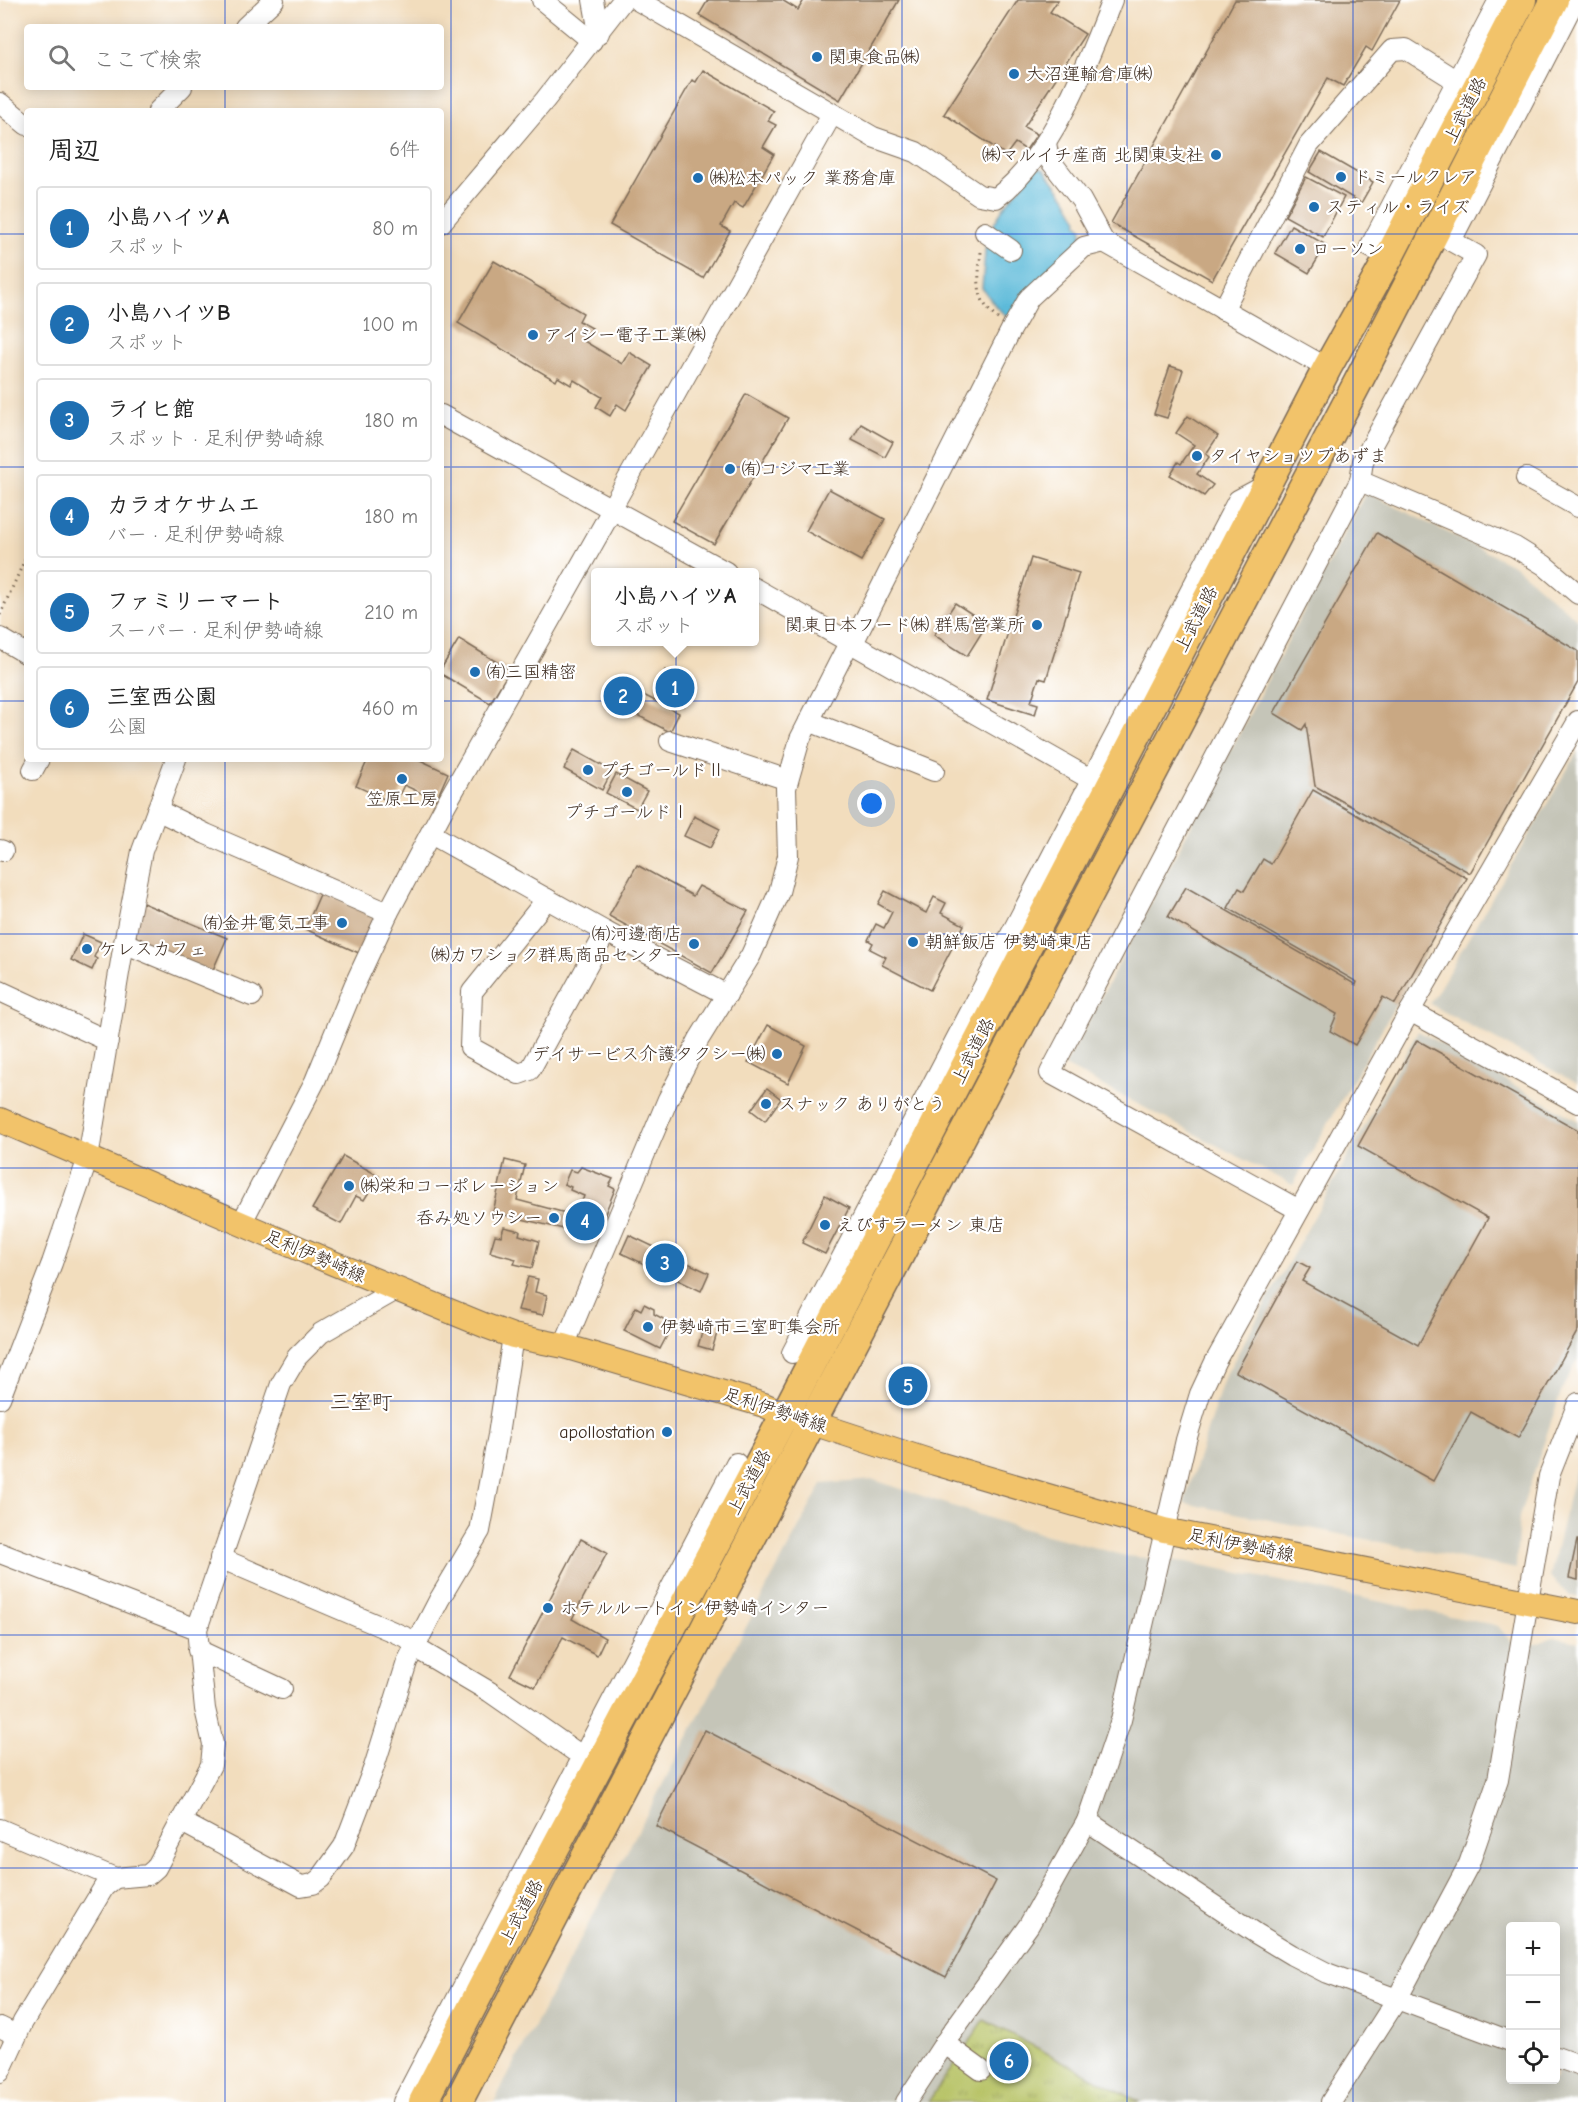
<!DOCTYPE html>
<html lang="ja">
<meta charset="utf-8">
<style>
body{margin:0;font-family:"Comic Neue","Klee One",sans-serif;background:#f2f2f2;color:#222}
.controls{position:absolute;right:18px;bottom:18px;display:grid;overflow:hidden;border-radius:6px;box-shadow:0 3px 15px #0003}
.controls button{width:54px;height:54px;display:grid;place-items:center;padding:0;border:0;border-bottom:2px solid #e0e0e0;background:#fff;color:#222;font:30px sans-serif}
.you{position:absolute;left:872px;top:804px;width:21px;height:21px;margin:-15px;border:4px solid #fff;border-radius:50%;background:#1a73e8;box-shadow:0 0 0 9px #1a73e833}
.badge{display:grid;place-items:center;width:39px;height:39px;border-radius:50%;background:#1f6fb2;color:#fff;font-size:20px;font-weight:700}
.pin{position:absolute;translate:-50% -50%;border:3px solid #fff;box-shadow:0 2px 6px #0006}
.popup{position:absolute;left:591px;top:568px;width:168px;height:78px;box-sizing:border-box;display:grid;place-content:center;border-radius:6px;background:#fff;filter:drop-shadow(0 2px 4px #0005);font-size:20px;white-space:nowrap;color:#767676}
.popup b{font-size:22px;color:#222}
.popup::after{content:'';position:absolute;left:50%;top:100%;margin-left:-12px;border:12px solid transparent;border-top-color:#fff}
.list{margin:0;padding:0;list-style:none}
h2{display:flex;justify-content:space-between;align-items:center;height:78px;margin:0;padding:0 24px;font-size:26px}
h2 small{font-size:20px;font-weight:400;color:#767676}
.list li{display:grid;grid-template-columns:39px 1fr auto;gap:18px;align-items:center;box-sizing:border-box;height:84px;margin:0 12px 12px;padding:0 12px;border:2px solid #e0e0e0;border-radius:6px}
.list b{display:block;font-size:22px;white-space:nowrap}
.list p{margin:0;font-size:20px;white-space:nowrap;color:#767676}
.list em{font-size:20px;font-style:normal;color:#767676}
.icon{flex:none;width:33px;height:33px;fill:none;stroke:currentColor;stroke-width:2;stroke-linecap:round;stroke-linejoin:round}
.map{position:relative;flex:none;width:1578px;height:2102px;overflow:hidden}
.search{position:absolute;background:#fff;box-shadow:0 3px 15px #0003;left:24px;top:24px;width:420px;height:66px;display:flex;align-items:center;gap:15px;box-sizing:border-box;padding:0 21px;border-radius:6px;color:#767676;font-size:22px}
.panel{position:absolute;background:#fff;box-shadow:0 3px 15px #0003;left:24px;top:108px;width:420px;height:654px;border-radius:6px}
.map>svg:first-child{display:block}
.industrial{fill:#c5c5b8;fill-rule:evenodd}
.park{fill:url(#park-tufts);stroke:#787640;stroke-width:1.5}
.water{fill:#5bbad9;stroke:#4b727c;stroke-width:1.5}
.building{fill:#c9a883}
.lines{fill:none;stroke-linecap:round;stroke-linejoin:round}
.minor-casing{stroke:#7b6956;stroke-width:22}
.major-casing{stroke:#7b6956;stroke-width:26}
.highway-casing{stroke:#7b6956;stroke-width:31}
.path{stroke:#7b6956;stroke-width:3;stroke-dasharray:1.5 4.5;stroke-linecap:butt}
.minor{stroke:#fff;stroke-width:20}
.major{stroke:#f2c36a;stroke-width:24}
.highway{stroke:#f2c36a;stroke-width:28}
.grid{fill:none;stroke:#1d4ed8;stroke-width:1.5;stroke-opacity:0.55}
.poi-dot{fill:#1f6fb2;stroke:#fff;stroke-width:2}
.labels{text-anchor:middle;stroke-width:4.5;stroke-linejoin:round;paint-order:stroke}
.poi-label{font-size:18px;fill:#3b2a1e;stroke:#fff;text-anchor:start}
.street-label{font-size:18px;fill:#3b2a1e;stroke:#fff}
.quarter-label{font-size:21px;fill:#3b2a1e;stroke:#fff}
</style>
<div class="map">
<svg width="1578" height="2102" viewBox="0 0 1578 2102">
<defs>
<pattern id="park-tufts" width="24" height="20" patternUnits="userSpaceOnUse" patternTransform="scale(1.5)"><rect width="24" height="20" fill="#b5c162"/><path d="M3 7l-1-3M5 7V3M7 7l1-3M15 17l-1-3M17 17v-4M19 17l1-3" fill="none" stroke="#949d50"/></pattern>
</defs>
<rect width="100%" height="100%" fill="#fff"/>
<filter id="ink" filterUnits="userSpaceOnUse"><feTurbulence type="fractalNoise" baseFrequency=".0167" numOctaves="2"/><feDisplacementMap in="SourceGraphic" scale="12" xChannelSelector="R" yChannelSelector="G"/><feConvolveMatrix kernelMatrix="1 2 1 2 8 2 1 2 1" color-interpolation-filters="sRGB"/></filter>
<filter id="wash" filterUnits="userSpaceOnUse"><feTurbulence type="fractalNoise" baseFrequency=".008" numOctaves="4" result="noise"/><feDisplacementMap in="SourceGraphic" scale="24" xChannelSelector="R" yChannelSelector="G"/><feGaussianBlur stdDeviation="1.35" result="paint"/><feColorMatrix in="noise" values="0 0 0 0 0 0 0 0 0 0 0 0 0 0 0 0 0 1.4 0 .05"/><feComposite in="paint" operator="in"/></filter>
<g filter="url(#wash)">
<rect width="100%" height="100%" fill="#f2ddbd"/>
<g class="industrial">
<path d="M1366,492L1515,566L1578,620V685L1293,1185L1065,1066Z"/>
<path d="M1578,751V1084L1430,1004Z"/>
<path d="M1418,1031L1578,1121V1359L1562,1389L1519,1517L1516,1569L1184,1503L1224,1378Z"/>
<path d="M1578,1459V1597L1570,1596L1550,1577Z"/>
<path d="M874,1480L1013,1526L1126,1556L1187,1562L1498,1626L1511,1642L1537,1644L1553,1637L1578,1642V2102H494L822,1484ZM1510,1926H1556V2080H1510Z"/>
</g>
<path class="park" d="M984,2020L1140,2102H928Z"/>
<path class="water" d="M1036,168L1044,169L1065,197L1078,220L1077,223L1082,229L1081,242L1009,318L997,308L982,288L986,241L995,222L1003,208Z"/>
<g id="blocks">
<g class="building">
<path d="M708,0H782L798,10L804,0H899L840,100L699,15Z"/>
<path d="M1018,0H1058L1050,12L1085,34L1024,127L1037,134L1026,150L1015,143L1006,155L944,114Z"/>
<path d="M1235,0H1400L1372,51L1366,47L1343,86L1328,78L1212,280L1111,223Z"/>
<path d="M703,70L774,111L768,121L776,125L763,147L774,154L743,208L734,203L721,226L730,231L703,278L610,225L692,80L696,82Z"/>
<path d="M1321,152L1373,182L1361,203L1309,172Z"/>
<path d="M1306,177L1344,197L1323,237L1285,216Z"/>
<path d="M1291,225L1326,245L1309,273L1275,253Z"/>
<path d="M494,261L583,313L579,321L592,328L584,341L622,364L629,352L652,366L626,410L617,404L610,416L596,407L602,397L574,380L571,385L558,377L556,381L458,323Z"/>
<path d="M1170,366L1183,370L1167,418L1154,414Z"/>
<path d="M746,394L788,418L714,544L672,521Z"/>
<path d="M1188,416L1218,436L1206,454L1209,457L1197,474L1213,485L1204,496L1170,475L1178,462L1181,464L1194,445L1176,433Z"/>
<path d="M861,424L893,442L885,457L852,440Z"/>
<path d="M829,489L885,519L861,561L806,531Z"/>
<path d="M1377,533L1578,651V682L1470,873L1315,786L1306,724L1302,730L1274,713Z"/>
<path d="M1031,558L1079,573L1046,680L1039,678L1031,702L1038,704L1035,715L987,700Z"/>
<path d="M955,603L987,624L967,656L934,635Z"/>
<path d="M459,639L510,670L490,703L441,674V669Z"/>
<path d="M665,670L695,685L684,706L655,690Z"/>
<path d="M612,679L679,713L670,732L602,697Z"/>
<path d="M574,750L612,771L602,790L564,769Z"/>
<path d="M368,759H418L448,773L436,800L404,785L395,804L356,786Z"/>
<path d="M616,774L647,791L637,809L606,793Z"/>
<path d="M1313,790L1467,878L1395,1004L1383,997L1355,1045L1330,1031L1337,1014L1168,917L1186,887L1356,985L1357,982L1228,908L1239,888L1244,891L1263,859L1271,864Z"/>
<path d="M694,816L720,829L710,848L684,836Z"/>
<path d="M637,865L693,896L699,886L748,911L712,973L609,916Z"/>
<path d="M885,891L926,913L934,897L946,903L941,913L964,925L930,990L882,965L886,957L870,949L873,943L868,940L876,924L884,928L892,912L878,904Z"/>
<path d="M321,892L379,917L361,954L305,929Z"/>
<path d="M138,901L227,938L212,972L139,941L133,930Z"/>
<path d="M83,934L101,942L94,957L97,959L92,970L71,960Z"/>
<path d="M768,1025L806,1046L788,1083L748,1062Z"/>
<path d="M1417,1040L1578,1130V1330L1518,1438L1471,1412L1433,1481L1236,1372L1297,1261L1310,1268L1302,1281L1418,1345L1488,1218L1358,1146Z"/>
<path d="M767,1088L781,1099L765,1121L751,1110Z"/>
<path d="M343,1156L379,1176L364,1200L356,1196L341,1224L312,1209Z"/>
<path d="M505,1160L525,1165L517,1200L577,1216L584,1196L570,1190L571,1187L564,1184L570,1170L577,1172L581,1167L613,1179L609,1186L615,1189L595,1238L565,1226L563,1229L493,1212Z"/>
<path d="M825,1195L849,1208L825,1254L802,1243Z"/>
<path d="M504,1227L520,1231L519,1235L539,1241L532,1268L514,1264L516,1259L490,1252L495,1235L501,1236Z"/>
<path d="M629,1235L709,1273L701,1291L621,1253Z"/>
<path d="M528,1277L538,1279L535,1292L547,1295L543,1315L518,1310Z"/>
<path d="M644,1304L654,1309V1314L673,1324L660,1349L624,1331L636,1307L641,1310Z"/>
<path d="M705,1322L719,1326L712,1350L698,1346Z"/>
<path d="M581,1539L607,1553L572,1619L605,1638L597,1655L563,1637L535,1687L510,1675Z"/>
<path d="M1577,1540H1578V1580L1569,1578Z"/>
<path d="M705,1730L996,1881L946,1977L656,1826Z"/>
</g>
</g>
</g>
<g filter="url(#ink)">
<use href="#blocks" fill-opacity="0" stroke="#7b6956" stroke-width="1.5"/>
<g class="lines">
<defs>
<g id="minor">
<path d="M542,0L592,41"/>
<path d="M593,0L599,33"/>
<path d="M637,0L873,137L916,152L979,195L996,198C1052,157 1087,63 1112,0"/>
<path d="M245,27L274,0"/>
<path d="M0,103L27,125"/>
<path d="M158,111L182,87"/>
<path d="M1046,143L1049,159L1081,200L1104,242L1327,368"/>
<path d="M441,223L545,100L623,0"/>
<path d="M985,232L1011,250"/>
<path d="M1389,257L1370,247L1499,0"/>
<path d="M1223,310L1309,145L1392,50L1406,49L1457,81"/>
<path d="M441,415L726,572"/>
<path d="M1526,478L1578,507"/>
<path d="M1360,481L1515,547L1544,565L1578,594"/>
<path d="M611,509L832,114"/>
<path d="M754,588L1092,780"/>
<path d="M0,638L27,654"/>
<path d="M853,643L1011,330L1029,298L1084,247L1104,242"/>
<path d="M809,721L934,771"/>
<path d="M670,741L788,780"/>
<path d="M33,770L39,759"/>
<path d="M157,810L206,834L388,913"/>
<path d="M431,834L606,932L727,995"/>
<path d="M0,850L3,851"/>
<path d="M547,899L472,992L470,1047L519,1074L530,1070L606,932"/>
<path d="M124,943L252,996"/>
<path d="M0,991L108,1041"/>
<path d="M1410,1011L1578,1103"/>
<path d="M1299,1210L1050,1073L1360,481L1363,461L1476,255L1451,241L1575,0"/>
<path d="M241,1224L315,1081L354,986L388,913L446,804L612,510"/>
<path d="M564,1346L668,1099L699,1039L751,955L779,892L788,856L786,788L800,739L850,641"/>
<path d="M792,1353L1238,500L1266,485"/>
<path d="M0,1398L52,1263L88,1158L124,943L142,851L176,759"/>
<path d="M0,1553L197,1629"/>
<path d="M220,1558L417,1642"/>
<path d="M414,1647L490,1692L583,1757"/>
<path d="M198,1650L282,1689"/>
<path d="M180,1821L301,1886L313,1884L321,1878L344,1846L374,1767L407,1662L439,1600L480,1531L498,1435L513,1336"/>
<path d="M1087,1821L1257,1934L1292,1955L1327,1973L1510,2041"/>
<path d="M0,1829L115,1878L148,1875L156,1868L211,1765L213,1744L205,1709L197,1629L281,1384L297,1357L321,1333L396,1290"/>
<path d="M0,2027L16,2035"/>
<path d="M944,2043L981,2070"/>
<path d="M1556,2057L1578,2065"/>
<path d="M0,2072L23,2022L104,1887L115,1878"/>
<path d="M403,2102L736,1463"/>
<path d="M906,2102L950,2035L1029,1925L1087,1821L1121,1720L1186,1440L1200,1394L1215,1362L1410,1011L1578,721"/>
<path d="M1331,2102L1397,1999L1469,1864L1498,1780L1549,1476L1578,1403"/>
</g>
<path id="major" d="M0,1120L333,1263L486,1326L513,1336L564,1346L764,1405L785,1414L935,1463L1164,1530L1578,1612"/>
<g id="highway">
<path d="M423,2102L519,1916L785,1414L1327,368L1389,257L1522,0"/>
<path d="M458,2102L812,1422L1358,382L1554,0"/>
</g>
</defs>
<use href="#minor" class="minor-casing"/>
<use href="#major" class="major-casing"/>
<use href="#highway" class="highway-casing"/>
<g class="path">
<path d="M981,252C978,280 974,300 998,319"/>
<path d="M0,615L27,555"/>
</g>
<use href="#minor" class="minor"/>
<use href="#major" class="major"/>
<use href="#highway" class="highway"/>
</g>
</g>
<path class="grid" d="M225,0V27M451,0V2102M676,0V2102M902,0V2102M1127,0V2102M1353,0V2102M225,87V111M0,234H27M441,234H1578M0,467H27M441,467H1578M0,701H27M441,701H1578M225,759V2102M0,934H1578M0,1168H1578M0,1401H1578M0,1635H1578M0,1868H1578"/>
<g class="poi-dot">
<circle cx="817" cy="57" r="6"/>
<circle cx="1014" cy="74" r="6"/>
<circle cx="1216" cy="155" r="6"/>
<circle cx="1341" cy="177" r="6"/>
<circle cx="698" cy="178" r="6"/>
<circle cx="1314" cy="207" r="6"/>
<circle cx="1300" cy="249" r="6"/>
<circle cx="533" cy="335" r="6"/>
<circle cx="1197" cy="456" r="6"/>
<circle cx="730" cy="469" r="6"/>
<circle cx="1037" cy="625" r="6"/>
<circle cx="475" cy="672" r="6"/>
<circle cx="588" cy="770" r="6"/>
<circle cx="402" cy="779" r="6"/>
<circle cx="627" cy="792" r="6"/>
<circle cx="342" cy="923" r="6"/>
<circle cx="913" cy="942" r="6"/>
<circle cx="694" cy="944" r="6"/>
<circle cx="87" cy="949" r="6"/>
<circle cx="777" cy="1054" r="6"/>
<circle cx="766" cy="1104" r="6"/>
<circle cx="349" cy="1186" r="6"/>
<circle cx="554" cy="1218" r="6"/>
<circle cx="825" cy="1225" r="6"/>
<circle cx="648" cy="1327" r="6"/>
<circle cx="667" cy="1432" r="6"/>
<circle cx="548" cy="1608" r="6"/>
</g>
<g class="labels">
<g class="poi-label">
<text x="829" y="63">関東食品㈱</text>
<text x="1026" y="80">大沼運輸倉庫㈱</text>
<text x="1204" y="161" text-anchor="end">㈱マルイチ産商 北関東支社</text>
<text x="1353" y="183">ドミールクレア</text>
<text x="710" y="184">㈱松本パック 業務倉庫</text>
<text x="1326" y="213">スティル・ライズ</text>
<text x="1312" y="255">ローソン</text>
<text x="545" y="341">アイシー電子工業㈱</text>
<text x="1209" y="462">タイヤショツプあずま</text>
<text x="742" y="475">㈲コジマ工業</text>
<text x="1025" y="631" text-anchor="end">関東日本フード㈱ 群馬営業所</text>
<text x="487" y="678">㈲三国精密</text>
<text x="600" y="776">プチゴールドⅡ</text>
<text x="402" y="805" text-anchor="middle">笠原工房</text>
<text x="627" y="818" text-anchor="middle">プチゴールドⅠ</text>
<text x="330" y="929" text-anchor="end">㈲金井電気工事</text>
<text x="682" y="940" text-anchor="end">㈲河邊商店<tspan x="682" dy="21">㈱カワショク群馬商品センター</tspan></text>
<text x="925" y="948">朝鮮飯店 伊勢崎東店</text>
<text x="99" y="955">ケレスカフェ</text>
<text x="765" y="1060" text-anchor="end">デイサービス介護タクシー㈱</text>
<text x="778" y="1110">スナック ありがとう</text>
<text x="361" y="1192">㈱栄和コーポレーション</text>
<text x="542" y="1224" text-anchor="end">呑み処ソウシー</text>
<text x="837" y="1231">えびすラーメン 東店</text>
<text x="660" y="1333">伊勢崎市三室町集会所</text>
<text x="655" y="1438" text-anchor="end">apollostation</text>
<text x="560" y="1614">ホテルルートイン伊勢崎インター</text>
</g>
<g class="street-label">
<text transform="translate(1465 110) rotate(-63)" y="6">上武道路</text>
<text transform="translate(1196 619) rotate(-63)" y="6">上武道路</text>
<text transform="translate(973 1051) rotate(-63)" y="6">上武道路</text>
<text transform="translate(315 1256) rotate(23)" y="6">足利伊勢崎線</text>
<text transform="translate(775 1410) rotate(18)" y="6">足利伊勢崎線</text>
<text transform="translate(749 1482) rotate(-62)" y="6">上武道路</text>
<text transform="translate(1241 1545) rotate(11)" y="6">足利伊勢崎線</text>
<text transform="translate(521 1912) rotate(-62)" y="6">上武道路</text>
</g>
<g class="quarter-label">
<text x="361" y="1409">三室町</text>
</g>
</g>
</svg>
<div class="controls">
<button>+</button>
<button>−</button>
<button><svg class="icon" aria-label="locate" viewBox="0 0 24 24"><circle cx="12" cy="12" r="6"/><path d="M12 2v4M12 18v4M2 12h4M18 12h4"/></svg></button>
</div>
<div class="you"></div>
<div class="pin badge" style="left:675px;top:688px">1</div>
<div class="popup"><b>小島ハイツA</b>スポット</div>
<div class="pin badge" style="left:623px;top:696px">2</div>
<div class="pin badge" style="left:665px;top:1263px">3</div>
<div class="pin badge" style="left:585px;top:1221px">4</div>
<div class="pin badge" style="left:908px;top:1386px">5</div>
<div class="pin badge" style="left:1009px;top:2061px">6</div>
<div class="search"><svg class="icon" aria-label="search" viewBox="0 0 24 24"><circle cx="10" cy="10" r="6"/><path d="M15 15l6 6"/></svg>ここで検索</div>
<section class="panel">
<h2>周辺<small>6件</small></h2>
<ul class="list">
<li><span class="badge">1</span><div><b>小島ハイツA</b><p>スポット</p></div><em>80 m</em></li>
<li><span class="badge">2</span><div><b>小島ハイツB</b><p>スポット</p></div><em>100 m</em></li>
<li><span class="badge">3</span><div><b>ライヒ館</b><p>スポット · 足利伊勢崎線</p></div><em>180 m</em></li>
<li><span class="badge">4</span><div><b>カラオケサムエ</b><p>バー · 足利伊勢崎線</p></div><em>180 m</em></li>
<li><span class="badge">5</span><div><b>ファミリーマート</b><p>スーパー · 足利伊勢崎線</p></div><em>210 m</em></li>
<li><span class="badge">6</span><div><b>三室西公園</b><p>公園</p></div><em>460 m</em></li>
</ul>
</section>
</div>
